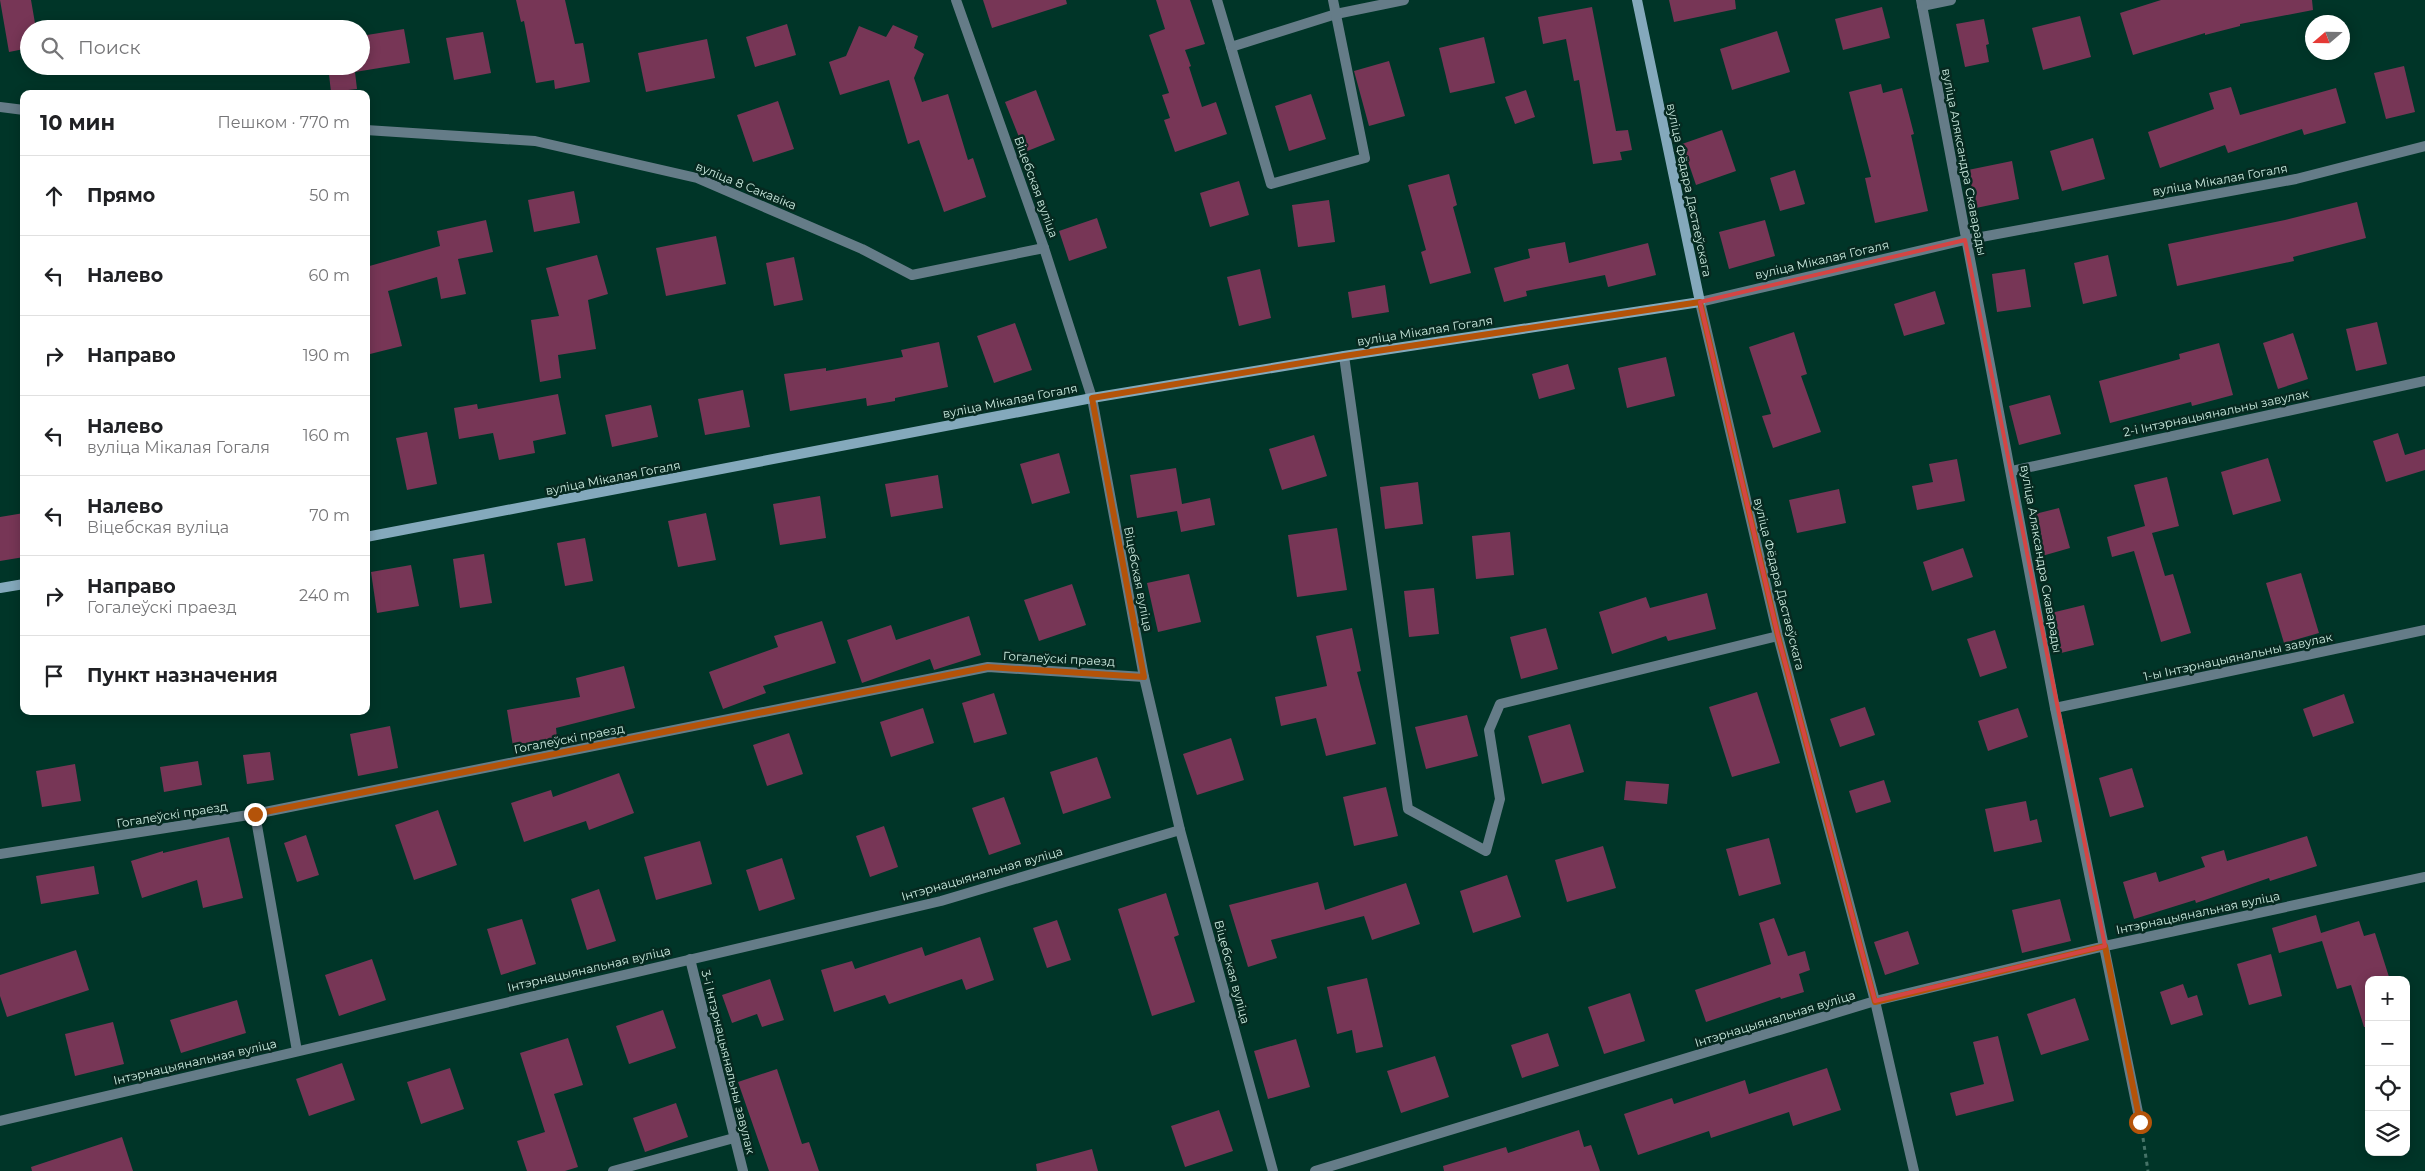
<!DOCTYPE html>
<html lang="ru">
<meta charset="utf-8">
<style>
body{margin:0;font-family:Montserrat,sans-serif;background:#f6f6f6;color:#202124}
.controls{position:absolute;right:15px;bottom:15px;display:grid;overflow:hidden;border-radius:10px;box-shadow:0 2px 12px #0003}
.controls button{width:45px;height:45px;display:grid;place-items:center;padding:0;border:0;border-bottom:1px solid #e0e0e0;background:#fff;color:#202124;font:25px sans-serif}
.compass{position:absolute;left:2305px;top:15px;width:45px;height:45px;border-radius:50%;background:#fff;box-shadow:0 2px 12px #0003;rotate:250deg}
.stop{position:absolute;width:15px;height:15px;margin:-11px;border:4px solid #b45309;border-radius:50%;background:#fff}
.stop.end{background:#b45309;border-color:#fff;box-shadow:0 1px 5px #0008}
.list{margin:0;padding:0;list-style:none}
h2{display:flex;justify-content:space-between;align-items:center;height:65px;margin:0;padding:0 20px;font-size:21px}
h2 small{font-size:16px;font-weight:400;color:#757577}
.list li{display:grid;grid-template-columns:32px 1fr auto;gap:15px;align-items:center;box-sizing:border-box;height:80px;padding:0 20px;border-top:1px solid #e0e0e0}
.list b{display:block;font-size:19px;white-space:nowrap}
.list p{margin:0;font-size:16px;white-space:nowrap;color:#757577}
.list em{font-size:16px;font-style:normal;color:#757577}
.icon{flex:none;width:28px;height:28px;fill:none;stroke:currentColor;stroke-width:2;stroke-linecap:round;stroke-linejoin:round}
.map{position:relative;flex:none;width:2425px;height:1171px;overflow:hidden}
.search{position:absolute;background:#fff;box-shadow:0 2px 12px #0003;left:20px;top:20px;width:350px;height:55px;display:flex;align-items:center;gap:12px;box-sizing:border-box;padding:0 18px;border-radius:28px;color:#757577;font-size:19px}
.panel{position:absolute;background:#fff;box-shadow:0 2px 12px #0003;left:20px;top:90px;width:350px;height:625px;border-radius:10px}
.map>svg:first-child{display:block}
.building{fill:#773656}
.lines{fill:none;stroke-linecap:round;stroke-linejoin:round}
.path{stroke:#457367;stroke-width:3;stroke-dasharray:4 4;stroke-linecap:butt}
.lane{stroke:#657c88;stroke-width:10}
.street{stroke:#657c88;stroke-width:10}
.secondary{stroke:#84a9bc;stroke-width:10}
.route{stroke:#b45309;stroke-width:6}
.marked{fill:none;stroke:#d44544;stroke-width:4;stroke-linejoin:round}
.labels{text-anchor:middle;stroke-width:5;stroke-linejoin:round;paint-order:stroke}
.street-label{font-size:12px;fill:#ccebe0;stroke:#062920}
</style>
<div class="map">
<svg width="2425" height="1171" viewBox="0 0 2425 1171">
<rect width="100%" height="100%" fill="#003528"/>
<g class="building">
<path d="M0,0H31L36,29H29V48L9,52Z"/>
<path d="M516,0H565L575,44L583,43L590,82L555,89L554,80L536,83L524,21L521,22Z"/>
<path d="M983,0H1066L1067,4L992,28Z"/>
<path d="M1156,0H1190L1205,44L1185,50L1191,66L1189,67L1202,107L1216,102L1227,134L1175,152L1164,120L1170,118L1162,95L1169,93L1149,35L1165,29Z"/>
<path d="M1669,0H1735L1736,9L1674,22Z"/>
<path d="M2161,0H2312L2313,10L2240,24V26L2205,35V33L2133,55L2120,13Z"/>
<path d="M1592,7L1616,131L1628,130L1632,150L1620,152L1622,160L1593,164L1579,80L1574,81L1566,39L1543,44L1538,17Z"/>
<path d="M1882,7L1890,38L1843,50L1835,19Z"/>
<path d="M2080,16L2091,57L2043,70L2032,28Z"/>
<path d="M1984,19L1989,44L1986,45L1989,62L1965,67L1956,24Z"/>
<path d="M787,24L796,55L755,67L746,37Z"/>
<path d="M893,25L918,36L914,48L924,54L914,78L922,102L948,94L968,160L973,158L986,197L944,212L919,140L908,144L889,80L840,95L829,62L846,56L859,26L886,37Z"/>
<path d="M404,29L410,63L355,72L357,89L331,92L328,66H361V36Z"/>
<path d="M1777,31L1790,72L1732,90L1720,49Z"/>
<path d="M483,32L491,73L454,80L446,38Z"/>
<path d="M1484,37L1495,83L1450,93L1439,48Z"/>
<path d="M707,39L715,78L646,92L638,53Z"/>
<path d="M1389,61L1405,116L1369,126L1354,71Z"/>
<path d="M2404,66L2415,112L2386,119L2374,73Z"/>
<path d="M1881,84L1883,93L1902,88L1914,134L1911,135L1928,211L1875,223L1865,178L1871,177L1849,92Z"/>
<path d="M2231,87L2240,115L2336,88L2346,123L2304,135L2302,129L2228,153L2225,145L2160,168L2148,132L2214,109L2209,93Z"/>
<path d="M1036,90L1055,140L1025,152L1005,102Z"/>
<path d="M1526,90L1535,117L1515,124L1505,97Z"/>
<path d="M1311,94L1326,139L1289,151L1275,106Z"/>
<path d="M778,101L794,149L753,162L737,115Z"/>
<path d="M1722,130L1736,171L1696,185L1682,144Z"/>
<path d="M2093,138L2105,179L2062,191L2050,151Z"/>
<path d="M2012,161L2019,199L1976,208L1968,170Z"/>
<path d="M1795,170L1805,204L1780,211L1770,178Z"/>
<path d="M1449,174L1457,205L1453,207L1471,273L1430,284L1421,252L1426,250L1408,185Z"/>
<path d="M1239,181L1249,215L1210,227L1200,193Z"/>
<path d="M574,191L580,223L534,232L528,200Z"/>
<path d="M1329,200L1335,242L1298,247L1292,205Z"/>
<path d="M2357,202L2366,238L2293,257L2294,261L2177,286L2168,244L2285,220Z"/>
<path d="M1097,218L1107,248L1069,261L1059,231Z"/>
<path d="M486,220L493,252L458,259L466,294L441,299L437,277L388,291L402,346L366,355V267L440,246L437,231Z"/>
<path d="M1765,220L1775,256L1729,269L1719,232Z"/>
<path d="M716,236L726,284L666,296L656,248Z"/>
<path d="M1565,242L1569,263L1648,243L1656,275L1608,287L1605,275L1526,291L1527,296L1504,302L1494,268L1530,258L1528,249Z"/>
<path d="M597,255L608,294L588,300L596,349L558,355L561,378L540,382L531,320L559,316L546,268Z"/>
<path d="M2108,255L2117,296L2083,304L2074,263Z"/>
<path d="M794,257L803,300L774,306L766,263Z"/>
<path d="M1260,269L1271,318L1239,326L1227,277Z"/>
<path d="M2025,269L2031,307L1997,312L1992,274Z"/>
<path d="M1385,285L1389,312L1352,318L1348,292Z"/>
<path d="M1935,291L1945,324L1904,336L1894,304Z"/>
<path d="M2377,322L2387,364L2356,371L2346,329Z"/>
<path d="M1015,323L1032,370L994,383L977,336Z"/>
<path d="M1794,332L1807,374L1801,376L1821,432L1773,448L1762,416L1771,414L1749,347Z"/>
<path d="M2293,333L2308,379L2278,389L2263,343Z"/>
<path d="M939,342L948,387L895,398V401L867,406L866,398L790,411L784,374L826,368V371L903,357L901,350Z"/>
<path d="M2219,343L2233,395L2192,406L2191,402L2110,423L2099,381L2180,359L2179,354Z"/>
<path d="M1666,357L1675,396L1627,408L1618,368Z"/>
<path d="M1568,364L1575,389L1539,399L1532,374Z"/>
<path d="M743,390L750,427L705,435L698,399Z"/>
<path d="M558,394L566,434L533,441L535,453L499,460L493,433L459,439L454,408L477,404L478,409Z"/>
<path d="M2050,395L2061,434L2019,445L2009,406Z"/>
<path d="M651,405L658,437L612,447L605,415Z"/>
<path d="M427,432L437,484L407,490L396,438Z"/>
<path d="M2398,433L2405,455L2425,449V470L2386,482L2373,441Z"/>
<path d="M1314,435L1327,476L1282,490L1269,449Z"/>
<path d="M1059,453L1070,493L1032,504L1020,464Z"/>
<path d="M2268,458L2281,501L2233,515L2221,472Z"/>
<path d="M1957,459L1965,501L1917,510L1912,486L1933,482L1929,464Z"/>
<path d="M1176,468L1182,504L1210,498L1215,525L1181,532L1177,511L1137,518L1130,475Z"/>
<path d="M938,475L943,508L891,517L885,484Z"/>
<path d="M2167,477L2179,526L2152,533L2165,576L2173,574L2191,633L2161,642L2134,551L2112,557L2107,537L2145,526L2134,485Z"/>
<path d="M1418,482L1423,524L1385,529L1380,487Z"/>
<path d="M1839,489L1846,523L1797,533L1789,500Z"/>
<path d="M820,496L826,538L780,545L773,504Z"/>
<path d="M2059,508L2070,548L2042,556L2031,515Z"/>
<path d="M24,513V557L0,561V517Z"/>
<path d="M706,513L716,560L678,567L668,521Z"/>
<path d="M1337,528L1347,590L1297,597L1288,535Z"/>
<path d="M1510,532L1514,575L1476,579L1472,536Z"/>
<path d="M585,538L593,581L565,586L557,543Z"/>
<path d="M1963,548L1973,577L1932,591L1923,562Z"/>
<path d="M484,554L492,603L460,608L453,559Z"/>
<path d="M411,565L419,606L377,613L371,572Z"/>
<path d="M2301,573L2319,633L2284,643L2266,583Z"/>
<path d="M1189,574L1201,622L1158,632L1147,583Z"/>
<path d="M1072,584L1086,625L1039,641L1024,600Z"/>
<path d="M1434,588L1439,634L1409,637L1404,591Z"/>
<path d="M1707,593L1716,629L1668,641L1666,636L1612,654L1599,612L1646,597L1650,608Z"/>
<path d="M2084,605L2094,645L2061,653L2051,613Z"/>
<path d="M969,616L981,655L934,670L930,659L862,683L847,640L891,625L896,640Z"/>
<path d="M822,621L836,663L763,686L766,693L723,709L709,672L778,647L774,636Z"/>
<path d="M1352,628L1361,671L1357,672L1376,744L1326,756L1316,718L1281,726L1275,697L1327,686L1316,636Z"/>
<path d="M1546,628L1558,669L1521,679L1510,637Z"/>
<path d="M1995,630L2007,668L1980,677L1967,639Z"/>
<path d="M624,666L635,708L556,728L557,738L513,746L507,710L580,697L576,678Z"/>
<path d="M1757,692L1780,763L1732,777L1709,707Z"/>
<path d="M994,693L1007,734L974,743L962,703Z"/>
<path d="M2344,694L2354,723L2313,737L2303,709Z"/>
<path d="M1865,707L1875,735L1840,747L1830,719Z"/>
<path d="M923,708L934,743L891,757L880,722Z"/>
<path d="M2018,708L2028,737L1988,751L1978,721Z"/>
<path d="M1467,715L1478,756L1426,769L1415,727Z"/>
<path d="M1570,724L1584,772L1542,784L1528,736Z"/>
<path d="M390,726L398,768L358,776L350,734Z"/>
<path d="M789,733L803,774L767,786L753,745Z"/>
<path d="M1231,738L1244,780L1197,795L1183,754Z"/>
<path d="M270,752L274,780L247,784L243,755Z"/>
<path d="M1097,757L1111,798L1063,814L1050,772Z"/>
<path d="M198,761L202,785L164,792L160,767Z"/>
<path d="M75,764L81,801L42,807L36,771Z"/>
<path d="M2132,768L2144,807L2110,817L2099,778Z"/>
<path d="M619,773L634,813L589,830L586,821L524,842L511,803L551,790L553,797Z"/>
<path d="M1884,780L1891,802L1856,813L1849,791Z"/>
<path d="M1626,781L1669,784L1667,804L1624,800Z"/>
<path d="M1386,787L1398,836L1354,846L1343,797Z"/>
<path d="M1004,797L1021,844L989,855L972,808Z"/>
<path d="M2026,801L2030,821L2037,819L2042,842L1994,852L1985,809Z"/>
<path d="M438,810L457,865L414,880L395,825Z"/>
<path d="M884,826L898,867L870,877L856,836Z"/>
<path d="M306,835L319,875L297,882L284,843Z"/>
<path d="M2307,836L2317,866L2270,881L2269,878L2196,903L2195,900L2134,919L2123,882L2156,872L2159,882L2205,867L2201,857L2224,850L2227,861Z"/>
<path d="M229,837L243,898L203,908L197,880L142,898L131,861L163,851V853Z"/>
<path d="M1769,838L1781,884L1739,896L1726,849Z"/>
<path d="M700,841L712,884L656,900L644,857Z"/>
<path d="M1603,846L1616,888L1567,902L1555,860Z"/>
<path d="M782,858L795,899L759,911L746,870Z"/>
<path d="M94,866L99,894L41,904L36,876Z"/>
<path d="M1507,875L1521,917L1473,933L1460,891Z"/>
<path d="M1318,882L1325,910L1406,883L1420,924L1372,940L1364,916L1271,940L1277,958L1248,967L1229,905Z"/>
<path d="M599,889L616,941L587,950L571,899Z"/>
<path d="M1166,893L1179,935L1174,937L1195,1002L1152,1016L1118,909Z"/>
<path d="M2060,899L2071,941L2022,953L2012,910Z"/>
<path d="M2316,915L2321,933L2359,921L2364,936L2375,933L2390,980H2369V1027H2364L2351,985L2337,989L2322,941L2279,953L2272,928Z"/>
<path d="M1774,918L1788,956L1805,951L1810,970L1799,974L1804,992L1781,999L1780,997L1706,1022L1695,990L1771,964L1759,923Z"/>
<path d="M522,919L536,964L501,975L487,929Z"/>
<path d="M1057,920L1071,960L1047,968L1033,928Z"/>
<path d="M1908,931L1919,964L1885,975L1874,942Z"/>
<path d="M980,937L994,980L966,990L962,979L889,1004L885,995L834,1012L821,970L852,961L855,969L922,947L925,956Z"/>
<path d="M76,950L89,990L7,1017L0,996V975Z"/>
<path d="M2271,954L2282,996L2249,1005L2237,964Z"/>
<path d="M372,959L386,1000L339,1016L325,975Z"/>
<path d="M1367,978L1383,1047L1356,1053L1352,1030L1337,1034L1327,987Z"/>
<path d="M770,979L784,1020L762,1027L757,1014L732,1023L722,995Z"/>
<path d="M2183,984L2188,998L2197,995L2203,1015L2171,1025L2160,992Z"/>
<path d="M1630,993L1645,1041L1604,1054L1588,1007Z"/>
<path d="M2075,998L2089,1040L2041,1055L2027,1014Z"/>
<path d="M237,1000L246,1033L181,1053L170,1020Z"/>
<path d="M663,1010L676,1048L629,1064L616,1026Z"/>
<path d="M113,1022L124,1064L75,1076L65,1034Z"/>
<path d="M1548,1033L1559,1066L1522,1078L1511,1045Z"/>
<path d="M1998,1036L2014,1101L1956,1116L1950,1093L1984,1084L1973,1042Z"/>
<path d="M568,1038L583,1085L554,1094L578,1167L565,1171H527L517,1141L545,1132L520,1053Z"/>
<path d="M1296,1039L1310,1087L1268,1099L1254,1051Z"/>
<path d="M1435,1056L1449,1097L1401,1113L1387,1071Z"/>
<path d="M342,1063L355,1100L309,1116L296,1079Z"/>
<path d="M450,1068L464,1109L421,1124L407,1082Z"/>
<path d="M1827,1068L1841,1110L1793,1126L1789,1112L1711,1138L1709,1131L1638,1155L1624,1114L1672,1098L1674,1104L1745,1080L1749,1094Z"/>
<path d="M777,1069L802,1144L809,1142L819,1171H769L738,1082Z"/>
<path d="M676,1103L688,1137L645,1152L633,1118Z"/>
<path d="M1219,1110L1233,1151L1185,1167L1171,1126Z"/>
<path d="M1579,1130L1584,1147L1591,1145L1600,1171H1444L1443,1166L1506,1147L1508,1153Z"/>
<path d="M122,1137L133,1171H32L31,1167Z"/>
<path d="M1092,1149L1098,1171H1037L1036,1164Z"/>
</g>
<g class="lines">
<path class="path" d="M2143,1138L2148,1171"/>
<g class="lane">
<path d="M1217,0L1231,47L1336,14L1404,0"/>
<path d="M1231,47L1271,184L1365,158L1333,0"/>
<path d="M1344,356L1408,809L1486,851L1500,799L1489,730L1500,704L1778,636"/>
<path d="M255,814L297,1051"/>
</g>
<g class="street">
<path d="M956,0L1044,248L1092,398L1144,677L1180,830L1273,1171"/>
<path d="M1921,0L2055,708L2140,1122"/>
<path d="M1922,6L1951,0"/>
<path d="M0,107L24,110"/>
<path d="M366,130L535,141L697,178L862,249L912,275L1044,248"/>
<path d="M2012,471L2425,381"/>
<path d="M2055,708L2425,630"/>
<path d="M0,854L255,814L988,667L1144,677"/>
<path d="M690,959L743,1171"/>
<path d="M0,1121L941,901L1180,830"/>
<path d="M613,1171L734,1138"/>
<path d="M1315,1171L1875,1001L2105,946L2425,877"/>
<path d="M1914,1171L1875,1001L1778,636L1700,302L1965,240L2296,179L2425,146"/>
</g>
<g class="secondary">
<path d="M366,537L1092,398L1344,356L1700,302L1637,0"/>
<path d="M0,588L24,584"/>
</g>
</g>
<g class="lines">
<path class="route" d="M255,814L988,667L1144,677L1092,398L1344,356L1700,302L1778,636L1875,1002L2105,946L2140,1122"/>
</g>
<path class="marked" d="M1965,240L2105,946L1875,1001L1778,636L1700,302Z"/>
<g class="labels">
<g class="street-label">
<text transform="translate(1964 162) rotate(79)" y="4">вуліца Аляксандра Скаварады</text>
<text transform="translate(2220 180) rotate(-10)" y="4">вуліца Мікалая Гогаля</text>
<text transform="translate(746 186) rotate(22)" y="4">вуліца 8 Сакавіка</text>
<text transform="translate(1036 187) rotate(70)" y="4">Віцебская вуліца</text>
<text transform="translate(1689 190) rotate(78)" y="4">вуліца Фёдара Дастаеўскага</text>
<text transform="translate(1822 260) rotate(-13)" y="4">вуліца Мікалая Гогаля</text>
<text transform="translate(1425 331) rotate(-9)" y="4">вуліца Мікалая Гогаля</text>
<text transform="translate(1010 401) rotate(-11)" y="4">вуліца Мікалая Гогаля</text>
<text transform="translate(2216 413) rotate(-12)" y="4">2-і Інтэрнацыянальны завулак</text>
<text transform="translate(613 478) rotate(-11)" y="4">вуліца Мікалая Гогаля</text>
<text transform="translate(2041 559) rotate(80)" y="4">вуліца Аляксандра Скаварады</text>
<text transform="translate(1138 579) rotate(79)" y="4">Віцебская вуліца</text>
<text transform="translate(1779 584) rotate(76)" y="4">вуліца Фёдара Дастаеўскага</text>
<text transform="translate(2238 657) rotate(-12)" y="4">1-ы Інтэрнацыянальны завулак</text>
<text transform="translate(1059 659) rotate(3)" y="4">Гогалеўскі праезд</text>
<text transform="translate(569 739) rotate(-11)" y="4">Гогалеўскі праезд</text>
<text transform="translate(172 815) rotate(-9)" y="4">Гогалеўскі праезд</text>
<text transform="translate(982 874) rotate(-16)" y="4">Інтэрнацыянальная вуліца</text>
<text transform="translate(2198 913) rotate(-12)" y="4">Інтэрнацыянальная вуліца</text>
<text transform="translate(589 969) rotate(-13)" y="4">Інтэрнацыянальная вуліца</text>
<text transform="translate(1232 972) rotate(75)" y="4">Віцебская вуліца</text>
<text transform="translate(1775 1019) rotate(-17)" y="4">Інтэрнацыянальная вуліца</text>
<text transform="translate(195 1062) rotate(-13)" y="4">Інтэрнацыянальная вуліца</text>
<text transform="translate(728 1062) rotate(76)" y="4">3-і Інтэрнацыянальны завулак</text>
</g>
</g>
</svg>
<div class="controls">
<button>+</button>
<button>−</button>
<button><svg class="icon" aria-label="locate" viewBox="0 0 24 24"><circle cx="12" cy="12" r="6"/><path d="M12 2v4M12 18v4M2 12h4M18 12h4"/></svg></button>
<button><svg class="icon" aria-label="layers" viewBox="0 0 24 24"><path d="M12 4l9 5-9 5-9-5zM3 14l9 5 9-5"/></svg></button>
</div>
<svg class="compass" viewBox="-18 -18 36 36"><path d="M0-13l5 13h-10z" fill="#e53935"/><path d="M0 13l5-13h-10z" fill="#757577"/></svg>
<div class="stop" style="left:2140px;top:1122px"></div>
<div class="stop end" style="left:255px;top:814px"></div>
<div class="search"><svg class="icon" aria-label="search" viewBox="0 0 24 24"><circle cx="10" cy="10" r="6"/><path d="M15 15l6 6"/></svg>Поиск</div>
<section class="panel">
<h2>10 мин<small>Пешком · 770 m</small></h2>
<ul class="list">
<li><svg class="icon" aria-label="ahead" viewBox="0 0 24 24"><path d="M12 20V5M6 11l6-6 6 6"/></svg><div><b>Прямо</b></div><em>50 m</em></li>
<li><svg class="icon" aria-label="left" viewBox="0 0 24 24"><path d="M17 20v-9H6M10 6l-5 5 5 5"/></svg><div><b>Налево</b></div><em>60 m</em></li>
<li><svg class="icon" aria-label="right" viewBox="0 0 24 24"><path d="M7 20v-9h11M14 6l5 5-5 5"/></svg><div><b>Направо</b></div><em>190 m</em></li>
<li><svg class="icon" aria-label="left" viewBox="0 0 24 24"><path d="M17 20v-9H6M10 6l-5 5 5 5"/></svg><div><b>Налево</b><p>вуліца Мікалая Гогаля</p></div><em>160 m</em></li>
<li><svg class="icon" aria-label="left" viewBox="0 0 24 24"><path d="M17 20v-9H6M10 6l-5 5 5 5"/></svg><div><b>Налево</b><p>Віцебская вуліца</p></div><em>70 m</em></li>
<li><svg class="icon" aria-label="right" viewBox="0 0 24 24"><path d="M7 20v-9h11M14 6l5 5-5 5"/></svg><div><b>Направо</b><p>Гогалеўскі праезд</p></div><em>240 m</em></li>
<li><svg class="icon" aria-label="arrive" viewBox="0 0 24 24"><path d="M6 21V4h12l-3 4 3 4H6"/></svg><div><b>Пункт назначения</b></div></li>
</ul>
</section>
</div>
